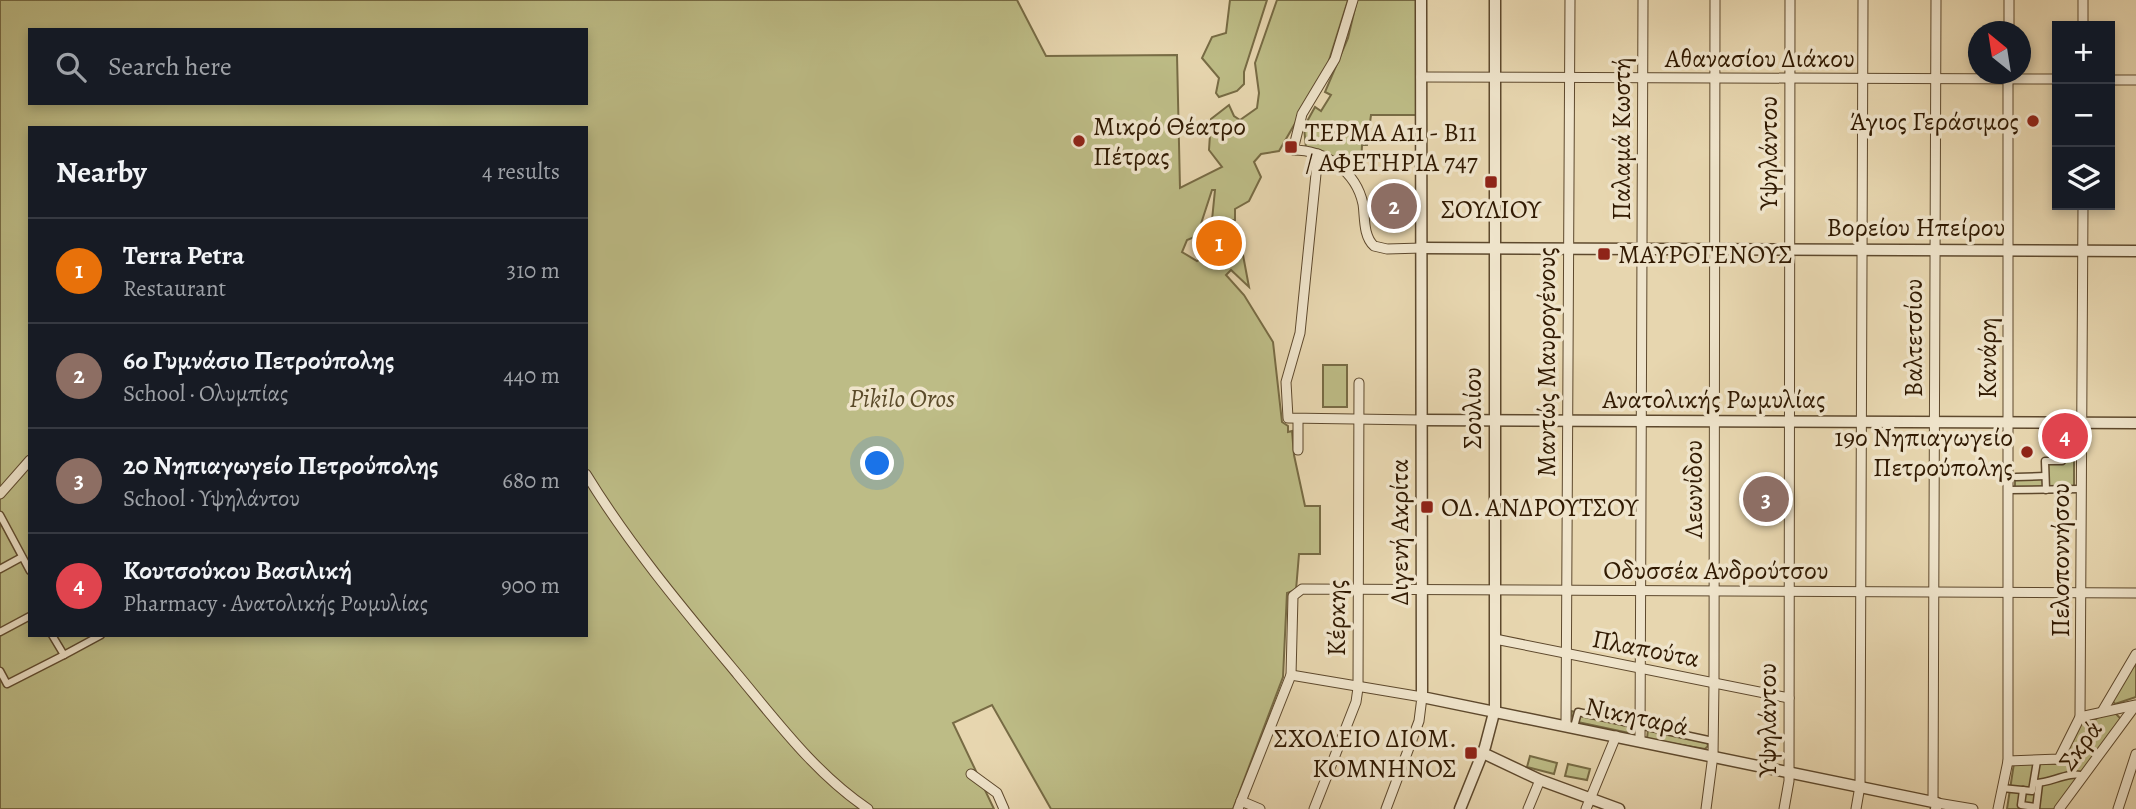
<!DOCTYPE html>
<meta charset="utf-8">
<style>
body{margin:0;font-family:Alegreya,serif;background:#20242c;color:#f1f3f6}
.controls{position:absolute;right:21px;top:21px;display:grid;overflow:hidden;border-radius:0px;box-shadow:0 4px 10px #0003}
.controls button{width:63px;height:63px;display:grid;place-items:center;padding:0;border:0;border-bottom:2px solid #363941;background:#171b24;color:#f1f3f6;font:35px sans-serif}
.compass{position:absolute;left:1968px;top:21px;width:63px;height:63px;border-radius:50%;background:#171b24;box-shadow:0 4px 10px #0003;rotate:330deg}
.you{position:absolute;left:878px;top:464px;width:24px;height:24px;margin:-18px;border:5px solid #fff;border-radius:50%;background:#1a73e8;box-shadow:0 0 0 10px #1a73e833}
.badge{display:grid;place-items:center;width:46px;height:46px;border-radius:50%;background:#0f766e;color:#fff;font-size:23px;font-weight:700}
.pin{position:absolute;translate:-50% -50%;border:4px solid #fff;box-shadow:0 2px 7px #0006}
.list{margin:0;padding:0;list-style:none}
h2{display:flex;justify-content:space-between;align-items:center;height:91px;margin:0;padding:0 28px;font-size:30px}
h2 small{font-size:23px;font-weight:400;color:#9ea1a6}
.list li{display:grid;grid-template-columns:46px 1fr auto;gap:21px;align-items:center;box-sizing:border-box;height:105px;padding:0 28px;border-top:2px solid #363941}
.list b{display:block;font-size:26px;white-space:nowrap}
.list p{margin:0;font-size:23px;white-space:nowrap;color:#9ea1a6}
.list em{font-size:23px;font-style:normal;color:#9ea1a6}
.icon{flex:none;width:38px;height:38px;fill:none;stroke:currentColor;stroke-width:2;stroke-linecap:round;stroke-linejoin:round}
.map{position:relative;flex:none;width:2136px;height:809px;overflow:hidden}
.search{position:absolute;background:#171b24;box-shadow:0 4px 10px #0003;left:28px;top:28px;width:560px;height:77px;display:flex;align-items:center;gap:18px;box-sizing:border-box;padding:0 24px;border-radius:0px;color:#9ea1a6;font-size:26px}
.panel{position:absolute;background:#171b24;box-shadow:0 4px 10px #0003;left:28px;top:126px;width:560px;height:511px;border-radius:0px}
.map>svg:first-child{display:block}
.green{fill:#bdbc86;stroke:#776b44;stroke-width:2;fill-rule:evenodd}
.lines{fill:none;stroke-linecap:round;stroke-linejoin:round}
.pedestrian-casing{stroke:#5e492d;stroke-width:9}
.minor-casing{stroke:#5e492d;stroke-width:11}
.tertiary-casing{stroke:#5e492d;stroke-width:13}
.pedestrian{stroke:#efe4cb;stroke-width:6}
.minor{stroke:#efe4cb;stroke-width:9}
.tertiary{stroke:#efe4cb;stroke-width:10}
.poi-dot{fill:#8f2418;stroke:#efe4cb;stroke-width:2.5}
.labels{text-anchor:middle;stroke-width:7;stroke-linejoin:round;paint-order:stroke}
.street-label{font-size:26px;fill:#311a02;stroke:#efe4cb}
.poi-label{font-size:26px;fill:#311a02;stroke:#efe4cb;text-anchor:start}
.park-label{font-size:26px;font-style:italic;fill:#5b4b2a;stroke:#efe4cb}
</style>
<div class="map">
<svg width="2136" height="809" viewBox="0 0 2136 809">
<rect width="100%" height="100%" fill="#e7d6af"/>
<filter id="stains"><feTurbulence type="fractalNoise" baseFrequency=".00286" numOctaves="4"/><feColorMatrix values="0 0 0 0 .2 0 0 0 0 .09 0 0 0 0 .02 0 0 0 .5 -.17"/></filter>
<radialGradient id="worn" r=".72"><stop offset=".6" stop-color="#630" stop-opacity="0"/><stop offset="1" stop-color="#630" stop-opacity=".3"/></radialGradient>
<g class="green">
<path d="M0,0H1017L1046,56L1177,55L1180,188L1222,167L1209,150L1211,119L1229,105L1234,116L1240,120L1257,108L1259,93L1255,63L1277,0H1348L1326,70L1279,151L1261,154L1254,162L1261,177L1249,201L1235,209V220H1212L1215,190H1212L1197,236L1187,240L1182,252L1197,261L1204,257V262L1219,263L1220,249H1238L1243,255L1249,287L1231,270L1226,275L1244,295L1273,342L1282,422L1288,426V432L1292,431L1294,455L1305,506H1320V554H1299L1296,590L1287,593L1283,677L1233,809H1051L992,705L953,723L994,809H0ZM30,30H586V103H30ZM30,128H586V635H30Z"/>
<path d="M1230,0H1267L1244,72V84L1237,91L1219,97L1216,93L1219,78L1202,58L1212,37L1226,33Z"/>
<path d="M1357,0H1417V115H1371L1367,145H1362L1361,170L1306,148L1304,127L1315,107L1321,111L1331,95L1325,92L1348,38Z"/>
<rect x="1323" y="365" width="24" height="42"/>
<path d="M2044,460H2074V488H2015V476L2043,475Z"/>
<path d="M2136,659V697L2115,704L2112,700Z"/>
<path d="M1571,711L1631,725L1633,730L1629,733L1573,721Z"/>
<path d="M2115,713L2121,719L2056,809H2007L2014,763L2062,764L2083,718L2096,719L2101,715Z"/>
<path d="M1648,729L1707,742L1708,746L1705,749L1647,739Z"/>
<path d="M1530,756L1557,763L1554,774L1527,767Z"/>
<path d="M1568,764L1590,769L1587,780L1565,776Z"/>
</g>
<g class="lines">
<defs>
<g id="pedestrian">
<path d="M2016,477L2045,476"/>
<path d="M2008,490L2080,489"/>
<path d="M2046,490L2045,461H2062"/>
<path d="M0,515L30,571"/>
<path d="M0,569L22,557"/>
<path d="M0,632L30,616"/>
<path d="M52,635L64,655L101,635"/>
<path d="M0,671L7,684L64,655"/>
<path d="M1574,727L1578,712L1713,741"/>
<path d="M2034,783C2050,784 2069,770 2084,776"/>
<path d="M2002,788L2032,791L2037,761"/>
<path d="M2023,790L2021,805L2035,807"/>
<path d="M2036,809L2039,784"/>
</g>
<g id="minor">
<path d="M1353,0L1335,59L1302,114L1293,150C1325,150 1356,171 1363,204C1365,217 1363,236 1374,246L1387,249L1422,248"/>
<path d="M2083,0V26"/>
<path d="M2009,32V0"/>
<path d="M1421,77L2057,79"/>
<path d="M2110,80H2136"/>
<path d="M1318,154L1300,333L1286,382L1288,418L1421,420"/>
<path d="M1298,420V450"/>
<path d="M586,474C630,546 684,610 738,675C778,723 816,774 868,809"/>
<path d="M0,494L30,460"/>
<path d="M1495,639L1789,698"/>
<path d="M1291,675L1422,697L1419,721L1386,809"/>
<path d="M2103,710L2136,654"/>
<path d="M2080,717L2136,705"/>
<path d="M1566,725L1570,0"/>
<path d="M1640,741L1643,0"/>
<path d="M2008,761L2059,759L2080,717L2083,205"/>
<path d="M971,774L997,793L1004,809"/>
<path d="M1241,801L1260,809"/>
<path d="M1933,802L1936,0"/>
<path d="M1937,803L1973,809"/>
<path d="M1238,809L1291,675L1293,596L1302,589L2136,593"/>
<path d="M1314,809L1356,702L1358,688L1359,383"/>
<path d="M1528,809L1540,780"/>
<path d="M1586,809L1616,736"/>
<path d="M1706,809L1713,755L1714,683L1715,0"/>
<path d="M1784,809L1789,781L1790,0"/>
<path d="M1856,809L1860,786L1863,0"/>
<path d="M1998,809L2008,761V74"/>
<path d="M2059,809L2135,706"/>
<path d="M2118,809L2136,754"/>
</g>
<g id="tertiary">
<path d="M1421,0L1422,697L1933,802L1937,803L1936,809"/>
<path d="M1422,248L2136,251"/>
<path d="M1421,420L2136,423"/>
<path d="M1483,753L1540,780L1619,809"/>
<path d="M1460,809L1485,747L1495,709V0"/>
</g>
</defs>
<use href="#pedestrian" class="pedestrian-casing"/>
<use href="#minor" class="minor-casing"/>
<use href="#tertiary" class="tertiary-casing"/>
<use href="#pedestrian" class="pedestrian"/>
<use href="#minor" class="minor"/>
<use href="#tertiary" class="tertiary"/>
</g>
<g class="poi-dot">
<circle cx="2033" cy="121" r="7"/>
<circle cx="1079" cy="141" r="7"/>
<rect x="1284" y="140" width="14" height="14" rx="3.5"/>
<rect x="1484" y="175" width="14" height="14" rx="3.5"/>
<rect x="1597" y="247" width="14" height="14" rx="3.5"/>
<circle cx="2027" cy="452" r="7"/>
<rect x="1420" y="500" width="14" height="14" rx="3.5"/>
<rect x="1464" y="746" width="14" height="14" rx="3.5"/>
</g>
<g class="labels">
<g class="street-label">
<text x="1760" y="67">Αθανασίου Διάκου</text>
<text transform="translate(1621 139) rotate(-90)" y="9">Παλαμά Κωστή</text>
<text transform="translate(1768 153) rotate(-90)" y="9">Υψηλάντου</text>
<text x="1916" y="236">Βορείου Ηπείρου</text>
<text transform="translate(1913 338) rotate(-90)" y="9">Βαλτετσίου</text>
<text transform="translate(1987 358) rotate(-90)" y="9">Κανάρη</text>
<text transform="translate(1546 362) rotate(-90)" y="9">Μαντώς Μαυρογένους</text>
<text x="1714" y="408">Ανατολικής Ρωμυλίας</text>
<text transform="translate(1472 408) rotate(-90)" y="9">Σουλίου</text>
<text transform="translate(1693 489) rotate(-90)" y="9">Λεωνίδου</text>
<text transform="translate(1399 532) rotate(-90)" y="9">Διγενή Ακρίτα</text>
<text transform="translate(2060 560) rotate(-90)" y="9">Πελοποννήσου</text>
<text x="1716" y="579">Οδυσσέα Ανδρούτσου</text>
<text transform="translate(1336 618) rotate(-90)" y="9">Κέρκης</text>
<text transform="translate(1646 648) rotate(11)" y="9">Πλαπούτα</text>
<text transform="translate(1637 716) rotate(12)" y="9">Νικηταρά</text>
<text transform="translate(1767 720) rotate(-90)" y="9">Υψηλάντου</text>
<text transform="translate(2080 745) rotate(-54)" y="9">Σκρά</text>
</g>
<g class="poi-label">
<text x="2019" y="130" text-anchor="end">Άγιος Γεράσιμος</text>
<text x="1093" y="135">Μικρό Θέατρο<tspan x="1093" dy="30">Πέτρας</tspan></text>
<text x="1305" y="141">ΤΕΡΜΑ Α11 - Β11<tspan x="1305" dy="30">/ ΑΦΕΤΗΡΙΑ 747</tspan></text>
<text x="1491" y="218" text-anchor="middle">ΣΟΥΛΙΟΥ</text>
<text x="1618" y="263">ΜΑΥΡΟΓΕΝΟΥΣ</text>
<text x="2013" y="446" text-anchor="end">19ο Νηπιαγωγείο<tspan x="2013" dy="30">Πετρούπολης</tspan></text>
<text x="1441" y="516">ΟΔ. ΑΝΔΡΟΥΤΣΟΥ</text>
<text x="1457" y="747" text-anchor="end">ΣΧΟΛΕΙΟ ΔΙΟΜ.<tspan x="1457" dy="30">ΚΟΜΝΗΝΟΣ</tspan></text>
</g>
<g class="park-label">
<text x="902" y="407">Pikilo Oros</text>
</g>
</g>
<rect width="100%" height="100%" filter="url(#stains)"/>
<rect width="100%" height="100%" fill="url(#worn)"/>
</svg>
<div class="controls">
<button>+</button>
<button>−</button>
<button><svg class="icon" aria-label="layers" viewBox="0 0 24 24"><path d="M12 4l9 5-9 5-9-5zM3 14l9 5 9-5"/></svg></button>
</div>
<svg class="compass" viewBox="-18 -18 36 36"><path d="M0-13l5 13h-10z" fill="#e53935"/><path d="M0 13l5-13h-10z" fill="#9ea1a6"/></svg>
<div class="you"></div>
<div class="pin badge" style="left:1219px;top:243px;background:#e8710a">1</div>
<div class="pin badge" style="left:1394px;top:206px;background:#8d6e63">2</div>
<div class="pin badge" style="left:1766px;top:499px;background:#8d6e63">3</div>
<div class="pin badge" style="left:2065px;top:436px;background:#e0444e">4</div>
<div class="search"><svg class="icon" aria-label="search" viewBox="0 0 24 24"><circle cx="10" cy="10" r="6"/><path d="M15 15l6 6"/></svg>Search here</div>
<section class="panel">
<h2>Nearby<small>4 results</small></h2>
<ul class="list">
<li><span class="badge" style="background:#e8710a">1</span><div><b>Terra Petra</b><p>Restaurant</p></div><em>310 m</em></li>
<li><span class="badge" style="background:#8d6e63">2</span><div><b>6ο Γυμνάσιο Πετρούπολης</b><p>School · Ολυμπίας</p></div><em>440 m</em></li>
<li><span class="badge" style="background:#8d6e63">3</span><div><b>20 Νηπιαγωγείο Πετρούπολης</b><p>School · Υψηλάντου</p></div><em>680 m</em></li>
<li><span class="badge" style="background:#e0444e">4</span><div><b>Κουτσούκου Βασιλική</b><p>Pharmacy · Ανατολικής Ρωμυλίας</p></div><em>900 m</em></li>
</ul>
</section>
</div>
